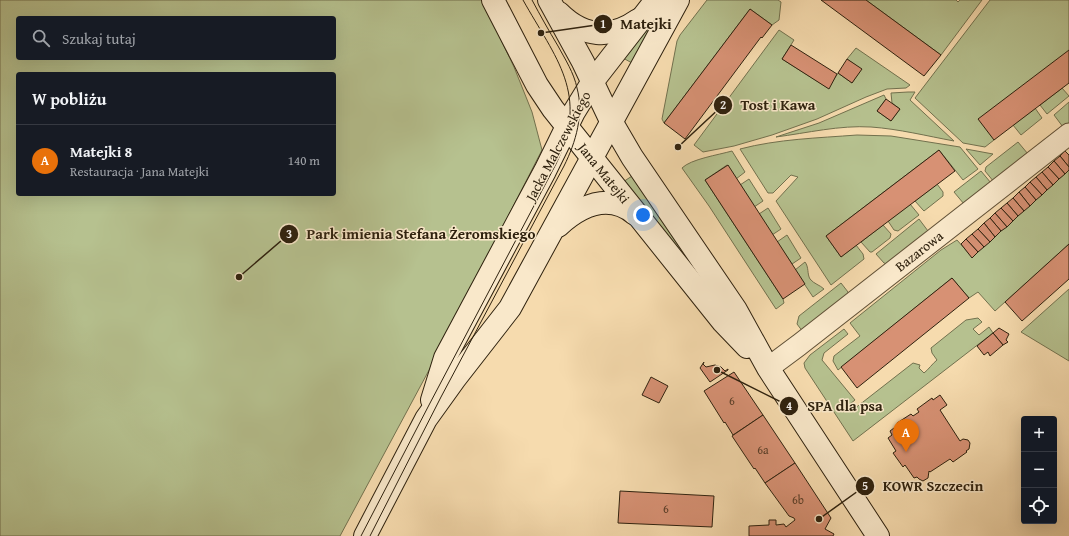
<!DOCTYPE html>
<html lang="pl">
<meta charset="utf-8">
<style>
body{margin:0;font-family:"Gentium Book Plus",serif;background:#242831;color:#f1f3f6}
.controls{position:absolute;right:12px;bottom:12px;display:grid;overflow:hidden;border-radius:4px;box-shadow:0 4px 16px #0002}
.controls button{width:36px;height:36px;display:grid;place-items:center;padding:0;border:0;border-bottom:1px solid #363941;background:#171b24;color:#f1f3f6;font:20px sans-serif}
.you{position:absolute;left:643px;top:215px;width:14px;height:14px;margin:-10px;border:3px solid #fff;border-radius:50%;background:#1a73e8;box-shadow:0 0 0 6px #1a73e833}
.badge{display:grid;place-items:center;width:26px;height:26px;border-radius:50%;background:#0b8043;color:#fff;font-size:13px;font-weight:700}
.pin{position:absolute;translate:-50% -33px;filter:drop-shadow(0 1px 2px #0008)}
.pin::after{content:'';position:absolute;top:21px;width:14px;height:12px;background:inherit;clip-path:polygon(0 0,100% 0,50% 100%)}
.list{margin:0;padding:0;list-style:none}
h2{display:flex;justify-content:space-between;align-items:center;height:52px;margin:0;padding:0 16px;font-size:17px}
h2 small{font-size:13px;font-weight:400;color:#9ea1a6}
.list li{display:grid;grid-template-columns:26px 1fr auto;gap:12px;align-items:center;box-sizing:border-box;height:72px;padding:0 16px;border-top:1px solid #363941}
.list b{display:block;font-size:15px;white-space:nowrap}
.list p{margin:0;font-size:13px;white-space:nowrap;color:#9ea1a6}
.list em{font-size:13px;font-style:normal;color:#9ea1a6}
.icon{flex:none;width:22px;height:22px;fill:none;stroke:currentColor;stroke-width:2;stroke-linecap:round;stroke-linejoin:round}
.map{position:relative;flex:none;width:1069px;height:536px;overflow:hidden}
.search{position:absolute;background:#171b24;box-shadow:0 4px 16px #0002;left:16px;top:16px;width:320px;height:44px;display:flex;align-items:center;gap:10px;box-sizing:border-box;padding:0 14px;border-radius:4px;color:#9ea1a6;font-size:15px}
.panel{position:absolute;background:#171b24;box-shadow:0 4px 16px #0002;left:16px;top:72px;width:320px;height:124px;border-radius:4px}
.map>svg:first-child{display:block}
.green{fill:#b6c18f;stroke:#72714e;fill-rule:evenodd}
.building{fill:#d79174;stroke:#2e210e}
.lines{fill:none;stroke-linecap:round;stroke-linejoin:round}
.street-casing{stroke:#605036;stroke-width:23}
.secondary-casing{stroke:#2e210e;stroke-width:24}
.street{stroke:#f9e8ca;stroke-width:21}
.secondary{stroke:#f9e8ca;stroke-width:22}
.tram{stroke:#2e210e;stroke-width:1}
.labels{text-anchor:middle;stroke-width:3;stroke-linejoin:round;paint-order:stroke}
.number-label{font-size:12px;fill:#583d28}
.street-label{font-size:14px;fill:#2e210e;stroke:#f9e8ca}
.leader{fill:none;stroke:#2e210e;stroke-width:1.5}
.callout-dot{fill:#2e210e;stroke:#f9e8ca;stroke-width:1.5}
.mark-label{font-size:12px;text-anchor:middle;font-weight:bold;fill:#fff}
.callout-label{font-size:15px;text-anchor:middle;font-weight:bold;fill:#2e210e;stroke:#f9e8ca;stroke-width:3;stroke-linejoin:round;paint-order:stroke}
</style>
<div class="map">
<svg width="1069" height="536" viewBox="0 0 1069 536">
<rect width="100%" height="100%" fill="#f6dbae"/>
<filter id="stains"><feTurbulence type="fractalNoise" baseFrequency=".005" numOctaves="4"/><feColorMatrix values="0 0 0 0 .2 0 0 0 0 .09 0 0 0 0 .02 0 0 0 .5 -.17"/></filter>
<radialGradient id="worn" r=".72"><stop offset=".6" stop-color="#630" stop-opacity="0"/><stop offset="1" stop-color="#630" stop-opacity=".3"/></radialGradient>
<g class="green">
<path d="M0,0H482L514,67L532,112L542,150L435,359L340,536H0ZM18,18H334V58H18ZM18,74H334V194H18Z"/>
<path d="M707,0H778L781,2L779,20L772,25L750,9L664,123L662,119L677,41L680,35Z"/>
<path d="M866,0H956L958,2L960,0H982L941,55Z"/>
<path d="M990,0H1069V50L994,140L985,147L963,143L915,98Z"/>
<path d="M654,18L655,19L632,63L623,58Z"/>
<path d="M779,30L794,40L782,59L828,88L838,73L852,83L861,69L847,59L856,48L910,85L906,88L887,89L866,97L817,119L772,135L734,146L703,152L694,145Z"/>
<path d="M1062,88L1069,96L1047,114L1040,105Z"/>
<path d="M908,92H915L910,100L954,141C927,136 899,129 871,127C840,125 807,133 776,137L819,123L884,95L886,99L877,111L891,121L900,109L892,103L891,93Z"/>
<path d="M1069,102V123L1063,127L1054,115Z"/>
<path d="M1035,108L1042,118L1021,135L1013,125Z"/>
<path d="M857,135L891,136L960,147L978,169L963,180L939,150L826,236L841,257L856,245L863,254L864,259L831,285L776,201L798,177L791,175L773,193H768L740,149C778,139 818,138 857,135Z"/>
<path d="M1018,142L1028,154L994,182L985,171L986,167Z"/>
<path d="M966,149L993,154L980,165Z"/>
<path d="M732,151L745,172L736,179L727,165L705,180L783,299L784,303L776,309L709,206L682,168C691,159 718,155 732,151Z"/>
<path d="M1069,170V244L995,311L978,292L969,298L952,278L838,370L833,361L834,356L860,336L850,323L941,250L957,240L972,257Z"/>
<path d="M981,171L991,183L964,204L954,192Z"/>
<path d="M635,174L691,260L690,263L623,182Z"/>
<path d="M749,179L763,201L754,207L740,185Z"/>
<path d="M937,184L943,192V196L924,211L923,210L915,201Z"/>
<path d="M910,204L919,215L898,231L894,230L888,221Z"/>
<path d="M768,208L781,229L772,235L759,214Z"/>
<path d="M919,219L928,231L887,264L884,263L876,254Z"/>
<path d="M883,225L891,234L890,238L872,252H870L861,242Z"/>
<path d="M787,235L801,258L792,264L777,242Z"/>
<path d="M805,262C809,267 807,274 810,279C814,284 820,285 824,289L813,297L795,270Z"/>
<path d="M841,283L848,292V294L803,332L797,324L799,316Z"/>
<path d="M1069,289V361L1021,332Z"/>
<path d="M978,318L982,322L973,329L979,335L989,327L993,333L853,441L805,368L804,363L810,355L844,329L848,334L824,353L822,360L855,400L850,404L854,409L913,363L920,365L919,368L924,373C929,369 932,364 937,360L932,353L931,348L966,320Z"/>
</g>
<g class="building">
<path d="M821,0H866L941,55L924,76Z"/>
<path d="M750,9L772,25L762,38L761,37L685,139L664,123Z"/>
<path d="M791,45L837,74L829,89L782,59Z"/>
<path d="M1069,50V83L994,140L978,119Z"/>
<path d="M847,59L862,69L852,83L838,73Z"/>
<path d="M886,99L900,109L891,121L877,111Z"/>
<path d="M939,150L955,171L841,257L826,236Z"/>
<path d="M1065,151L1069,155V167L1060,156Z"/>
<path d="M1060,156L1069,167V170L1065,174L1054,161Z"/>
<path d="M1054,161L1065,174L1059,179L1048,167Z"/>
<path d="M728,165L805,284L783,299L705,180Z"/>
<path d="M1048,167L1059,179L1053,185L1042,172Z"/>
<path d="M1042,172L1053,185L1047,190L1036,177Z"/>
<path d="M1036,177L1047,190L1042,195L1030,182Z"/>
<path d="M1030,182L1042,195L1036,200L1025,187Z"/>
<path d="M1025,187L1036,200L1030,206L1019,192Z"/>
<path d="M1019,192L1030,206L1024,211L1013,198Z"/>
<path d="M1013,198L1024,211L1018,216L1007,203Z"/>
<path d="M1007,203L1018,216L1013,221L1001,208Z"/>
<path d="M1001,208L1013,221L1007,227L995,213Z"/>
<path d="M995,213L1007,227L1001,231L990,218Z"/>
<path d="M990,218L1001,231L995,237L984,223Z"/>
<path d="M984,223L995,237L990,242L978,229Z"/>
<path d="M978,229L990,242L984,247L972,234Z"/>
<path d="M972,234L984,247L978,252L966,239Z"/>
<path d="M966,239L978,252L972,258L961,244Z"/>
<path d="M1069,244V279L1022,321L1005,302Z"/>
<path d="M952,278L969,298L857,388L841,367Z"/>
<path d="M999,328L1009,334L1006,340L1008,342L1003,345L993,333Z"/>
<path d="M993,333L1003,345L990,356L988,352L984,355L977,346Z"/>
<path d="M704,362L703,364L706,367L715,365L721,367L725,371L728,369V370L710,382L700,368Z"/>
<path d="M734,372L763,415L733,435L725,422L724,423L704,391Z"/>
<path d="M651,377L668,386L659,403L642,395Z"/>
<path d="M940,395L947,405L940,410L960,441L963,439L968,440L970,443L969,449L966,451L967,452L953,462L950,459L930,472L929,471L928,478L923,481L919,479L917,477L914,478L905,465L903,467L893,453L896,451L888,438L892,435L890,431L898,425L897,423L911,414L913,416L919,412L917,409L932,398L933,400Z"/>
<path d="M763,415L795,463L765,483L755,468L754,469L732,436Z"/>
<path d="M795,463L831,518L825,529L834,534L833,536H749V526L769,525V520H776V525L784,524L786,527L795,520L794,518L789,516L765,483Z"/>
<path d="M620,491L714,496L712,527L618,523Z"/>
</g>
<g class="lines">
<defs>
<path id="street" d="M768,368L799,345L1069,134"/>
<g id="secondary">
<path d="M493,0L537,85L553,109L723,322L747,347"/>
<path d="M549,0L583,62L611,121L632,157L736,310L768,368L878,536"/>
<path d="M559,13C583,37 610,40 638,20"/>
<path d="M558,226C580,206 609,192 635,214"/>
<path d="M432,400L445,358L545,171L574,112L593,81L656,0"/>
<path d="M365,536L426,419L454,380L510,308L678,0"/>
</g>
</defs>
<use href="#street" class="street-casing"/>
<use href="#secondary" class="secondary-casing"/>
<use href="#street" class="street"/>
<use href="#secondary" class="secondary"/>
<g class="tram">
<path d="M361,536L429,405L556,164C590,94 556,59 523,0"/>
<path d="M370,536L441,397L564,166C576,142 584,114 577,88C574,73 565,59 558,46C549,31 540,15 532,0"/>
</g>
</g>
<g class="labels">
<g class="number-label">
<text x="732" y="405">6</text>
<text x="763" y="454">6a</text>
<text x="798" y="504">6b</text>
<text x="666" y="513">6</text>
</g>
<g class="street-label">
<text transform="translate(558 146) rotate(-62)" y="5">Jacka Malczewskiego</text>
<text transform="translate(604 173) rotate(51)" y="5">Jana Matejki</text>
<text transform="translate(919 251) rotate(-38)" y="5">Bazarowa</text>
</g>
</g>
<path class="leader" d="M541 33L603 24M678 147L723 105M239 277L289 234M717 370L789 406M819 519L865 486"/>
<g class="callout-dot">
<circle cx="541" cy="33" r="4"/>
<circle cx="678" cy="147" r="4"/>
<circle cx="239" cy="277" r="4"/>
<circle cx="717" cy="370" r="4"/>
<circle cx="819" cy="519" r="4"/>
<circle cx="603" cy="24" r="10"/>
<circle cx="723" cy="105" r="10"/>
<circle cx="289" cy="234" r="10"/>
<circle cx="789" cy="406" r="10"/>
<circle cx="865" cy="486" r="10"/>
</g>
<g class="mark-label">
<text x="603" y="28">1</text>
<text x="723" y="109">2</text>
<text x="289" y="238">3</text>
<text x="789" y="410">4</text>
<text x="865" y="490">5</text>
</g>
<g class="callout-label">
<text x="646" y="29">Matejki</text>
<text x="778" y="110">Tost i Kawa</text>
<text x="421" y="239">Park imienia Stefana Żeromskiego</text>
<text x="845" y="411">SPA dla psa</text>
<text x="933" y="491">KOWR Szczecin</text>
</g>
<rect width="100%" height="100%" filter="url(#stains)"/>
<rect width="100%" height="100%" fill="url(#worn)"/>
</svg>
<div class="controls">
<button>+</button>
<button>−</button>
<button><svg class="icon" aria-label="locate" viewBox="0 0 24 24"><circle cx="12" cy="12" r="6"/><path d="M12 2v4M12 18v4M2 12h4M18 12h4"/></svg></button>
</div>
<div class="you"></div>
<div class="pin badge" style="left:906px;top:452px;background:#e8710a">A</div>
<div class="search"><svg class="icon" aria-label="search" viewBox="0 0 24 24"><circle cx="10" cy="10" r="6"/><path d="M15 15l6 6"/></svg>Szukaj tutaj</div>
<section class="panel">
<h2>W pobliżu<small></small></h2>
<ul class="list">
<li><span class="badge" style="background:#e8710a">A</span><div><b>Matejki 8</b><p>Restauracja · Jana Matejki</p></div><em>140 m</em></li>
</ul>
</section>
</div>
